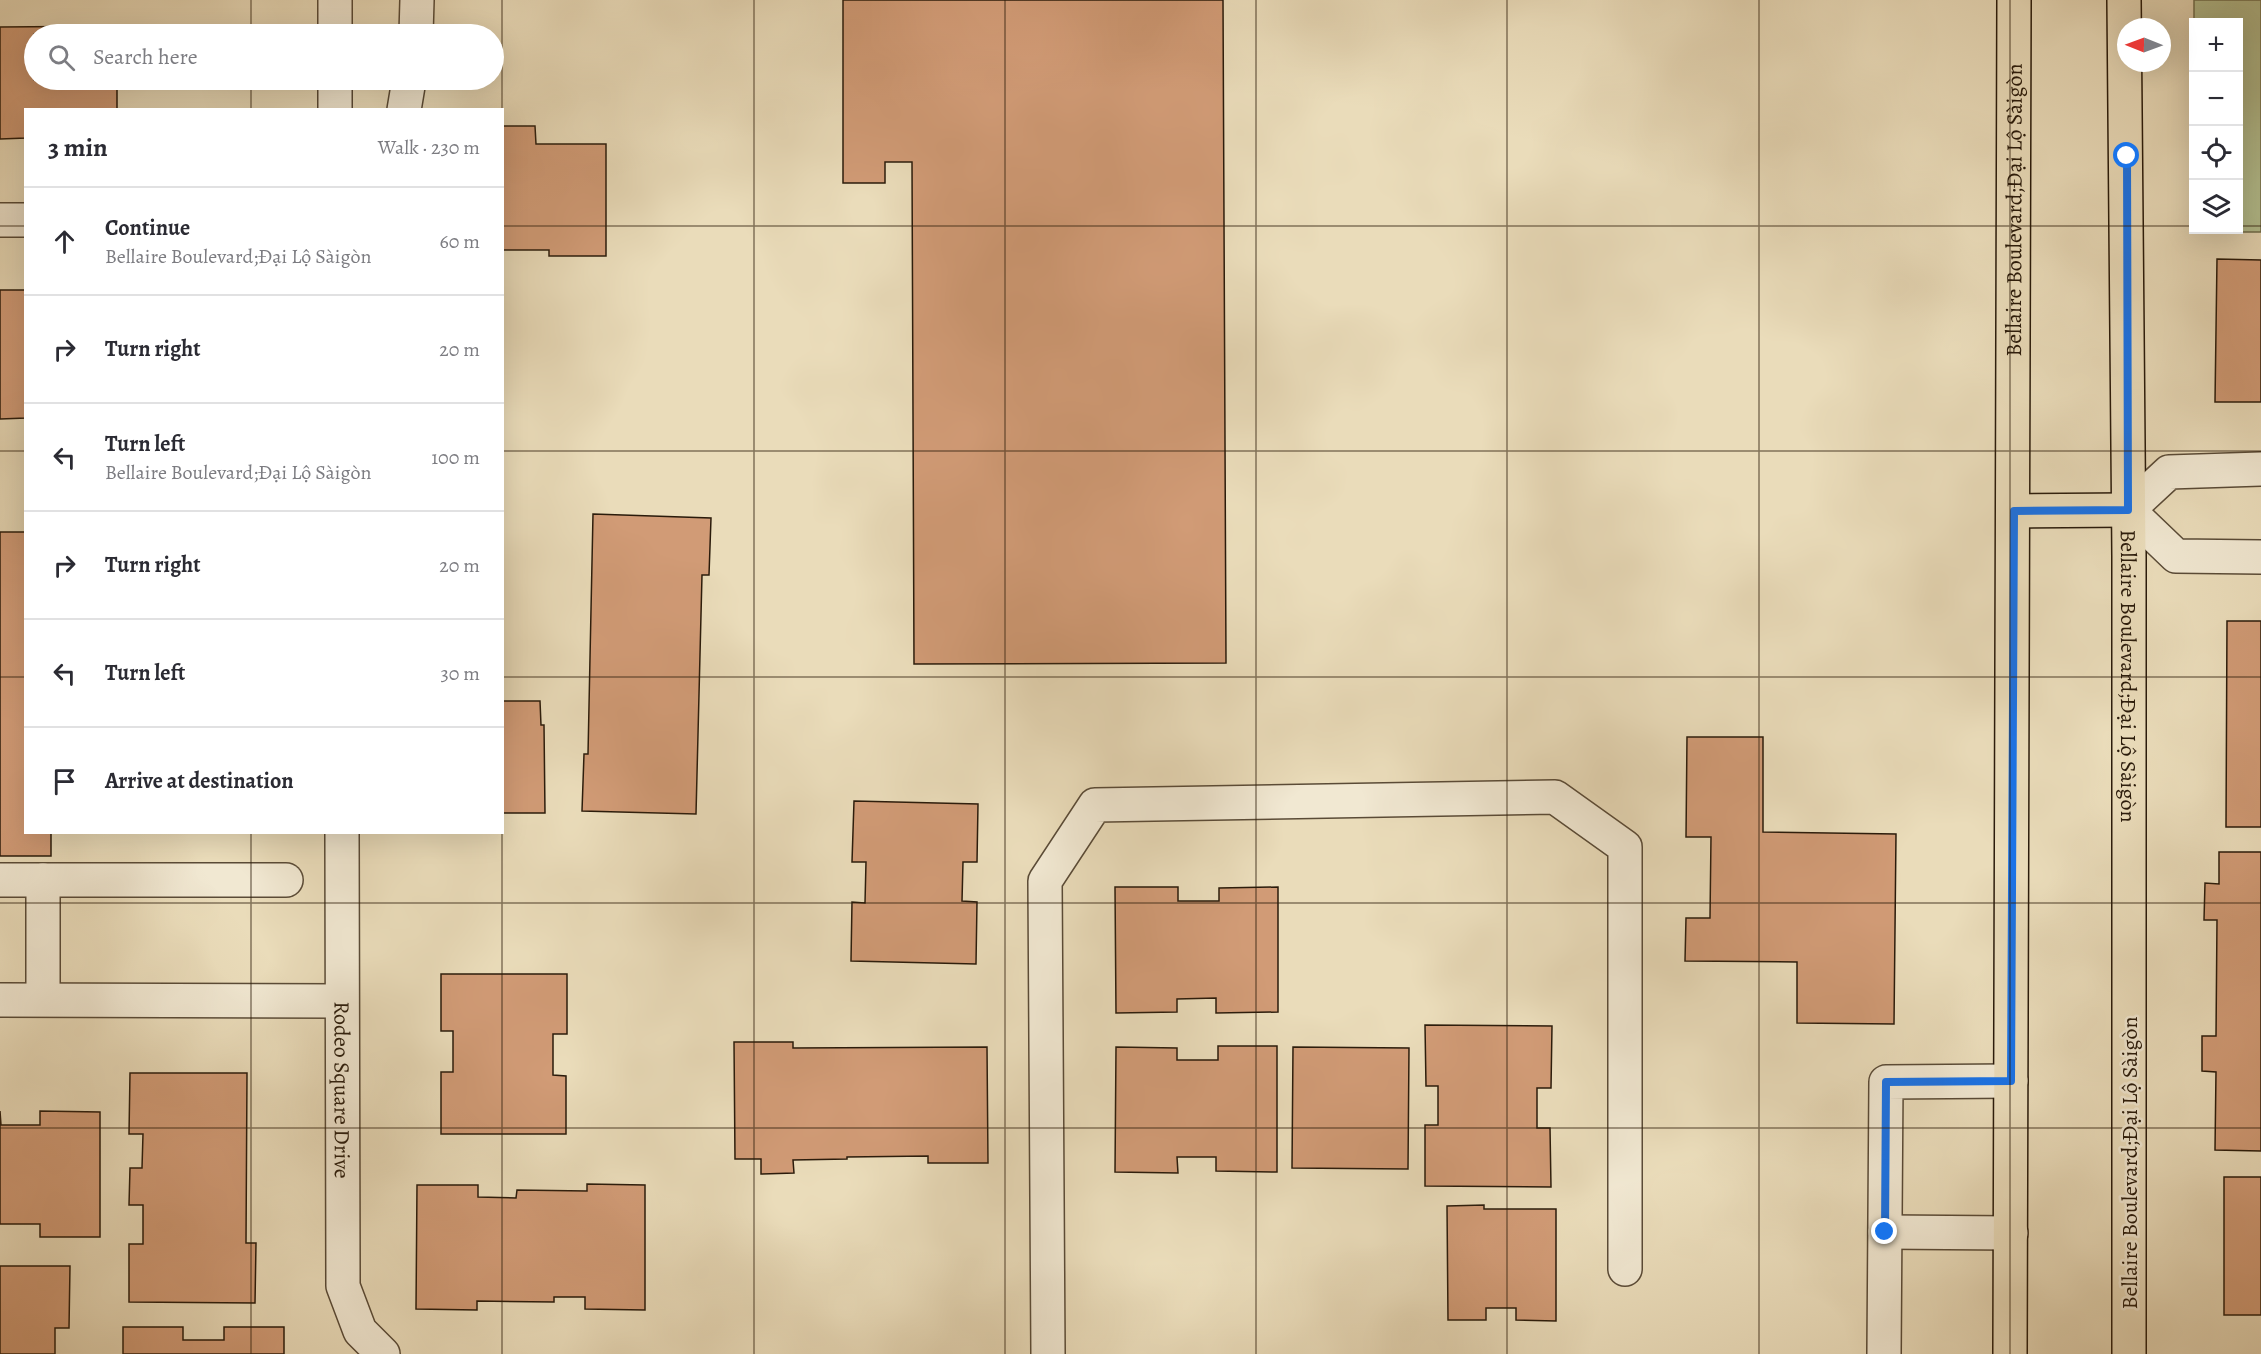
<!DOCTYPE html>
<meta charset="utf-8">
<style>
body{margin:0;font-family:Alegreya,serif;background:#f7f7f7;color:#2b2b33}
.controls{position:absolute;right:18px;top:18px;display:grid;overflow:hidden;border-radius:0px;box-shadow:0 6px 24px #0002}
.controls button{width:54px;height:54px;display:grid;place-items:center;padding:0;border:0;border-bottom:2px solid #e1e1e2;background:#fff;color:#2b2b33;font:30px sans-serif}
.compass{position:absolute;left:2117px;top:18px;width:54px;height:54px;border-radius:50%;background:#fff;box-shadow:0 6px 24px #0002;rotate:271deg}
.stop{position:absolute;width:18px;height:18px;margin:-14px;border:4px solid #1a73e8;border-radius:50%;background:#fff}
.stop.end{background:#1a73e8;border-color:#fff;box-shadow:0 2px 6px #0008}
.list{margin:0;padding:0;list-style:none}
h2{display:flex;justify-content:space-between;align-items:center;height:78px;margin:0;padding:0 24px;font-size:26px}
h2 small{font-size:20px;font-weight:400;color:#7c7c81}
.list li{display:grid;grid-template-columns:39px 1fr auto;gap:18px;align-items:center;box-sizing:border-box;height:108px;padding:0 24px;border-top:2px solid #e1e1e2}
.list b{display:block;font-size:22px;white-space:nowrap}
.list p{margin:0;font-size:20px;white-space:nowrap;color:#7c7c81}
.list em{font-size:20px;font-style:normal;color:#7c7c81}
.icon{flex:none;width:33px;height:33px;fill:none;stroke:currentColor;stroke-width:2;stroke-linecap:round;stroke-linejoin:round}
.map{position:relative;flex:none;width:2261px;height:1354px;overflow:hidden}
.search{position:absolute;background:#fff;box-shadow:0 6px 24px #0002;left:24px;top:24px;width:480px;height:66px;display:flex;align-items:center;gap:15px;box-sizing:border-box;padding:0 21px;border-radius:33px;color:#7c7c81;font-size:22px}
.panel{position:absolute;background:#fff;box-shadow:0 6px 24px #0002;left:24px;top:108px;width:480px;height:726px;border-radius:0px}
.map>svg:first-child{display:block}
.green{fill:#b4c192;stroke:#6f6e4e;stroke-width:1.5}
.building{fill:#d19b76;stroke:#2a1b0b;stroke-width:1.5}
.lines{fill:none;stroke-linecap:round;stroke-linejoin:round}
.minor-casing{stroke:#5a4b37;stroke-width:36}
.major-casing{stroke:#2a1b0b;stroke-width:36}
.minor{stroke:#f1e8d2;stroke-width:33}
.major{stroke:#eadcba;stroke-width:33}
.route{stroke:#1a73e8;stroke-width:8}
.grid{fill:none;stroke:#2a1b0b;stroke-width:1.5;stroke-opacity:0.55}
.labels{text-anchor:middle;stroke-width:5;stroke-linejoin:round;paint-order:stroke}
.street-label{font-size:22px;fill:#2a1b0b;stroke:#f1e8d2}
</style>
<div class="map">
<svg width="2261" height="1354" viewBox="0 0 2261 1354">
<rect width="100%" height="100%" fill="#eadcba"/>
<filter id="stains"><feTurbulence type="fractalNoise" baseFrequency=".00333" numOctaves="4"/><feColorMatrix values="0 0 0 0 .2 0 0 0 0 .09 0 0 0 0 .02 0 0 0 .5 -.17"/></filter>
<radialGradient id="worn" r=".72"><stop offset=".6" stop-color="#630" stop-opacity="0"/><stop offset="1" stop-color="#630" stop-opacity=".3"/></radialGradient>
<path class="green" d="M2194,0H2261V232H2197V230H2238V22H2194Z"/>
<g class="building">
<path d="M843,0H1223L1226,663L914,664L912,162H885V183H843Z"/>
<path d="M124,26V34H34V80H117V110H26V138L0,139V27Z"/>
<path d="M502,126H535L536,144H606V256H549V250H502Z"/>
<path d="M2217,259L2261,260V402H2215Z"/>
<path d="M0,290H26V418L0,419Z"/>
<path d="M593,514L711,518L709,575H702L696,814L582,811L584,754H588Z"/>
<path d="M0,532H26V832H51V856H0Z"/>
<path d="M2227,621H2261V827H2226Z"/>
<path d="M502,701H540L541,725H544L545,813H502Z"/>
<path d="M1687,737H1763V832L1896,834L1894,1024L1797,1023V962L1685,961L1686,918H1710L1711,837H1686Z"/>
<path d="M854,801L978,804L977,862H963L962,901L977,902L976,964L851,961L852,902L865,903L866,862H852Z"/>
<path d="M2219,852H2261V1151L2215,1150L2216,1072L2202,1071V1036H2216L2217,920H2204L2205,883L2219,884Z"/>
<path d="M1115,887H1178V901H1219V888L1278,887V1012L1216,1013V998L1177,999V1012L1116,1013Z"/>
<path d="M441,974H567V1034H553V1075L566,1076V1134H441V1072H453V1031H441Z"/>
<path d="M1425,1025L1552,1026L1551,1088H1537V1128H1550L1551,1187L1425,1186V1125H1438V1086H1426Z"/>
<path d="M734,1042H793V1048L987,1047L988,1163H928V1156L847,1157V1159L793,1160L794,1173L761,1174V1159H735Z"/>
<path d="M1218,1046H1277V1172L1216,1171V1157H1177L1178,1173L1115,1172L1116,1047L1177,1048V1060H1218Z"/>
<path d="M1293,1047L1409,1048L1408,1169L1292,1168Z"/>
<path d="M130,1073H247L246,1243H256L255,1303L129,1302V1244H143V1205H129L130,1168H142L143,1134H129Z"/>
<path d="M0,1111L1,1125H40V1111L100,1112V1237H40V1224H0Z"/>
<rect x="2224" y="1177" width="37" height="138"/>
<path d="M587,1184L645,1185V1310L585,1309V1297H554V1302L477,1301V1310L416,1309L417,1185H478V1197L516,1198L517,1190L587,1191Z"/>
<path d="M1484,1205V1209H1556V1321L1516,1320V1308H1486V1320H1448L1447,1206Z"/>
<path d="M0,1266H70L69,1328H55V1354H0Z"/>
<path d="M123,1327H183V1340H224V1327H284V1354H123Z"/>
</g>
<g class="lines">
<defs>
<g id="minor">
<path d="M335,34V0"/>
<path d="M416,34L417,0"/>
<path d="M335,110V80"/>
<path d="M404,110L409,80"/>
<path d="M0,220H26"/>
<path d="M2261,469L2169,472L2128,510L2176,556L2261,557"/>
<path id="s1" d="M342,832L343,1286L360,1331L383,1354"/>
<path d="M0,880H286"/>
<path d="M43,999V880"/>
<path d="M0,1000L340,1001"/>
<path d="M1885,1232L2011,1233"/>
<path d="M1048,1354L1045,881L1095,805L1555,797L1625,847V1269"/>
<path d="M1884,1354L1886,1082L2011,1081"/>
</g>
<g id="major">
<path id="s2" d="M2124,0L2129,556V1354"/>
<path d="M2014,511L2128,510"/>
<path id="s3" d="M2010,1354L2014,0"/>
</g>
</defs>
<use href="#minor" class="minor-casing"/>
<use href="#major" class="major-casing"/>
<use href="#minor" class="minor"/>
<use href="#major" class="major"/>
</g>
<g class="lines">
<path class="route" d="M1885,1232L1886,1082L2011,1081L2014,511L2128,510L2127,156"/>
</g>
<path class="grid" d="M251,0V34M502,0V110M754,0V1354M1005,0V1354M1256,0V1354M1507,0V1354M1759,0V1354M2010,0V1354M251,80V110M0,226H26M502,226H2194M2238,226H2261M0,451H26M502,451H2261M0,677H26M502,677H2261M251,832V1354M502,832V1354M0,903H2261M0,1128H2261"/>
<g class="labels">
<g class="street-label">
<text dy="8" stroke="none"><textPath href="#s3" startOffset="1144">Bellaire Boulevard;Đại Lộ Sàigòn</textPath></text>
<text dy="8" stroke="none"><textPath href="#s2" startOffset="676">Bellaire Boulevard;Đại Lộ Sàigòn</textPath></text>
<text dy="8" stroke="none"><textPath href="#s1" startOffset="258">Rodeo Square Drive</textPath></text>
<text transform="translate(2129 1163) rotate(-90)" y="8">Bellaire Boulevard;Đại Lộ Sàigòn</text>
</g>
</g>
<rect width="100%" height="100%" filter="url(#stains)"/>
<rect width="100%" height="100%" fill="url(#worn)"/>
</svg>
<div class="controls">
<button>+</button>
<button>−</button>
<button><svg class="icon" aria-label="locate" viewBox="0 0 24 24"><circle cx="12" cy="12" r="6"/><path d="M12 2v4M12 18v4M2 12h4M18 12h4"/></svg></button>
<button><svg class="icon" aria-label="layers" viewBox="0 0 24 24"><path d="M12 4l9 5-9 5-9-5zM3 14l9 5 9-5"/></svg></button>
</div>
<svg class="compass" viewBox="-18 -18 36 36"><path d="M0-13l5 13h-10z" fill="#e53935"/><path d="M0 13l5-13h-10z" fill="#7c7c81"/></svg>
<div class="stop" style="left:2127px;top:156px"></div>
<div class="stop end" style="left:1885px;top:1232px"></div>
<div class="search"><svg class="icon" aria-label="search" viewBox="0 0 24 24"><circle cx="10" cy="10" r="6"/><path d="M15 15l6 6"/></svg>Search here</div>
<section class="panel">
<h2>3 min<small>Walk · 230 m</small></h2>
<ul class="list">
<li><svg class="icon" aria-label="ahead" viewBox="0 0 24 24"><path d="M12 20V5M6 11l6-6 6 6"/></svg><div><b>Continue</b><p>Bellaire Boulevard;Đại Lộ Sàigòn</p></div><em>60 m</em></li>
<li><svg class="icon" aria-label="right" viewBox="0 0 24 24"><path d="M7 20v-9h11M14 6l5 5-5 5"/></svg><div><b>Turn right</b></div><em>20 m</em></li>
<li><svg class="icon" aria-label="left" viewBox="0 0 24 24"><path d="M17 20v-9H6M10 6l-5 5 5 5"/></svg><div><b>Turn left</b><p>Bellaire Boulevard;Đại Lộ Sàigòn</p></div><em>100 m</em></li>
<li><svg class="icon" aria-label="right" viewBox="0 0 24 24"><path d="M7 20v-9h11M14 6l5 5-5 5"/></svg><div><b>Turn right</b></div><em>20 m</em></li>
<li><svg class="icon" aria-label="left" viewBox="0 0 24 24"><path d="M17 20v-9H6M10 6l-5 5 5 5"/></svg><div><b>Turn left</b></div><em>30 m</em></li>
<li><svg class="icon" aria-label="arrive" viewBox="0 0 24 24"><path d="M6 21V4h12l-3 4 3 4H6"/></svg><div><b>Arrive at destination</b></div></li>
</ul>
</section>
</div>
